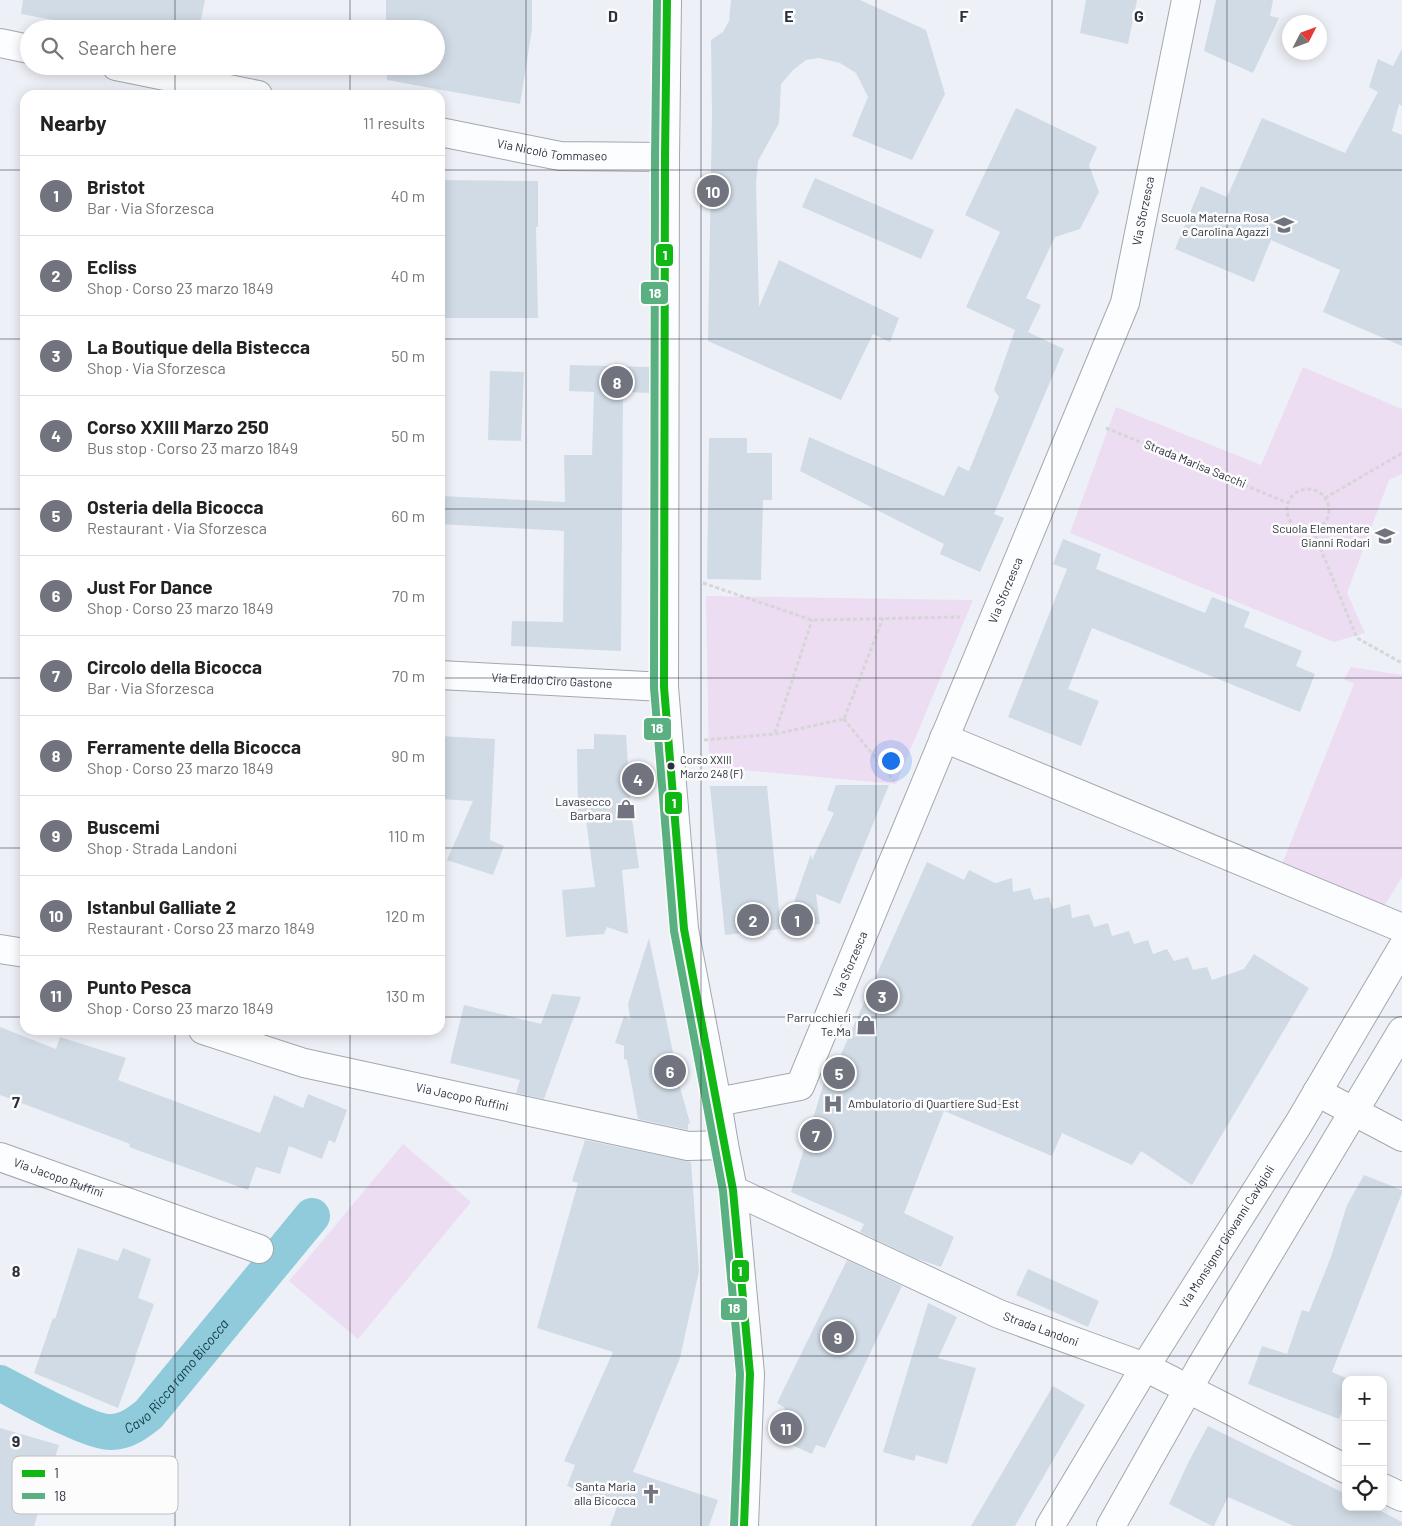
<!DOCTYPE html>
<meta charset="utf-8">
<style>
body{margin:0;font-family:Barlow,sans-serif;background:#f6f6f6;color:#222}
.controls{position:absolute;right:15px;bottom:15px;display:grid;overflow:hidden;border-radius:10px;box-shadow:0 2px 12px #0003}
.controls button{width:45px;height:45px;display:grid;place-items:center;padding:0;border:0;border-bottom:1px solid #e0e0e0;background:#fff;color:#222;font:25px sans-serif}
.compass{position:absolute;left:1282px;top:15px;width:45px;height:45px;border-radius:50%;background:#fff;box-shadow:0 2px 12px #0003;rotate:48deg}
.you{position:absolute;left:890px;top:760px;width:18px;height:18px;margin:-12px;border:4px solid #fff;border-radius:50%;background:#1a73e8;box-shadow:0 0 0 8px #1a73e833}
.badge{display:grid;place-items:center;width:32px;height:32px;border-radius:50%;background:#71747e;color:#fff;font-size:16px;font-weight:700}
.pin{position:absolute;translate:-50% -50%;border:2px solid #fff;box-shadow:0 1px 5px #0006}
.list{margin:0;padding:0;list-style:none}
h2{display:flex;justify-content:space-between;align-items:center;height:65px;margin:0;padding:0 20px;font-size:21px}
h2 small{font-size:16px;font-weight:400;color:#767676}
.list li{display:grid;grid-template-columns:32px 1fr auto;gap:15px;align-items:center;box-sizing:border-box;height:80px;padding:0 20px;border-top:1px solid #e0e0e0}
.list b{display:block;font-size:19px;white-space:nowrap}
.list p{margin:0;font-size:16px;white-space:nowrap;color:#767676}
.list em{font-size:16px;font-style:normal;color:#767676}
.icon{flex:none;width:28px;height:28px;fill:none;stroke:currentColor;stroke-width:2;stroke-linecap:round;stroke-linejoin:round}
.map{position:relative;flex:none;width:1402px;height:1526px;overflow:hidden}
.search{position:absolute;background:#fff;box-shadow:0 2px 12px #0003;left:20px;top:20px;width:425px;height:55px;display:flex;align-items:center;gap:12px;box-sizing:border-box;padding:0 18px;border-radius:28px;color:#767676;font-size:19px}
.panel{position:absolute;background:#fff;box-shadow:0 2px 12px #0003;left:20px;top:90px;width:425px;height:945px;border-radius:15px}
.map>svg:first-child{display:block}
.green{fill:#edddf2}
.lines{fill:none;stroke-linecap:round;stroke-linejoin:round}
.canal{stroke:#90cbdc;stroke-width:36}
.building{fill:#d1dbe5}
.minor-casing{stroke:#a4a7af;stroke-width:30}
.secondary-casing{stroke:#a4a7af;stroke-width:30}
.path{stroke:#d5d6d8;stroke-width:3;stroke-dasharray:4 2.5;stroke-linecap:butt}
.minor{stroke:#fcfdfe;stroke-width:28}
.secondary{stroke:#fcfdfe;stroke-width:28}
.bus-1-casing{stroke:#fcfcfc;stroke-width:11}
.bus-2-casing{stroke:#fcfcfc;stroke-width:11}
.bus-1{stroke:#10b715;stroke-width:8}
.bus-2{stroke:#5ab081;stroke-width:8}
.grid{fill:none;stroke:#2d313d;stroke-width:1;stroke-opacity:0.55}
.bus-dot{fill:#2d313d;stroke:#fcfcfc;stroke-width:2}
.labels{text-anchor:middle;stroke-width:5;stroke-linejoin:round;paint-order:stroke}
.bus-label{font-size:11px;fill:#2d313d;stroke:#fcfcfc;text-anchor:start}
.street-label{font-size:12px;fill:#2d313d;stroke:#fcfcfc}
.poi-label{font-size:12px;fill:#2d313d;stroke:#fcfcfc;text-anchor:end}
.water-label{font-size:14px;font-style:italic;fill:#0f3841;stroke:#fcfcfc}
.key{fill:#fcfcfc;stroke:#bebfc3;stroke-width:1}
.key-label{font-size:14px;fill:#2d313d}
.grid-label{font-size:16px;text-anchor:middle;font-weight:bold;fill:#2d313d;stroke:#fcfcfc;stroke-width:5;stroke-linejoin:round;paint-order:stroke}
.line-badge{stroke:#fcfcfc;stroke-width:2}
.badge-label{font-size:14px;text-anchor:middle;font-weight:bold;fill:#fff}
</style>
<div class="map">
<svg width="1402" height="1526" viewBox="0 0 1402 1526">
<rect width="100%" height="100%" fill="#eef0f7"/>
<g class="green">
<path d="M1303,367L1402,409V474L1389,480L1347,593L1365,633L1334,642L1070,533L1116,407L1261,465Z"/>
<path d="M706,596L973,600L896,784L709,767Z"/>
<path d="M1351,667L1402,675V877L1382,910L1280,869L1354,684L1344,679Z"/>
<path d="M403,1144L471,1202L358,1339L289,1281Z"/>
</g>
<g class="lines">
<path class="canal" id="s1" d="M0,1383C22,1394 89,1433 111,1432C126,1432 138,1423 149,1414L312,1216"/>
</g>
<g class="building">
<path d="M23,0H205L199,29H101L21,14Z"/>
<path d="M386,0H532V29L520,104L387,80V66H436V29H386Z"/>
<path d="M731,0H860L926,30L945,94L912,160L852,136L868,97L856,73L840,63L819,58L806,60L793,70L781,84L779,123L758,161L756,183L759,307L779,260L899,318L890,342L873,334L841,400L708,341L712,115L711,40L723,32L729,21Z"/>
<path d="M1086,0H1137L1128,44L1080,33Z"/>
<path d="M1216,0H1273L1270,16L1279,18L1253,73L1204,51Z"/>
<path d="M1402,49V106L1399,104L1392,131L1402,135V346L1323,312L1340,270L1271,240L1254,282L1175,249L1201,186L1227,197L1262,118L1345,153L1378,92L1369,87L1378,59L1393,66Z"/>
<path d="M1016,108L1097,147L1089,165L1099,192L1080,229L1055,237L1026,298L1041,305L1028,332L1064,349L994,514L1004,518L980,572L940,554L944,544L800,471L809,437L944,496L958,466L969,471L999,397L994,390L1015,330L966,307L1000,232L965,215Z"/>
<path d="M815,178L934,230L921,259L802,207Z"/>
<path d="M440,180L538,181V227H536L538,318H440Z"/>
<path d="M570,365L649,367V393L623,392L621,651L511,646L512,621L563,622L564,531L440,524V496L565,502L564,455H592L594,392L569,391Z"/>
<path d="M490,371L524,372L521,441L488,440Z"/>
<path d="M709,438H747V453H772V500H763L761,580L707,579Z"/>
<path d="M1063,539L1101,554L1096,569L1205,613L1212,597L1250,612L1244,627L1302,651L1296,666L1315,674L1300,712L1092,628L1068,689L1099,701L1081,746L1008,717L1067,569L1053,564Z"/>
<path d="M594,734L626,735L631,812L639,868L622,870L628,934L607,927L604,934L566,937L562,890L595,887L585,813L578,812L577,749H594Z"/>
<path d="M440,736L495,739L490,840L504,846L493,875L447,860L473,801L440,799Z"/>
<path d="M836,785H889L840,904L816,894L820,924L785,928L811,854L812,860L834,813L827,810Z"/>
<path d="M710,786H767L781,929L725,935Z"/>
<path d="M927,862L964,880L969,870L995,883L1012,878L1013,892L1030,888L1034,900L1049,897L1053,909L1070,904L1072,918L1089,914L1094,927L1108,923L1112,936L1129,931L1134,944L1148,940L1153,954L1167,949L1174,961L1188,957L1193,970L1207,967L1212,980L1244,969L1254,954L1309,988L1192,1185L1141,1151L1132,1165L1062,1133L1052,1156L944,1111L904,1213L954,1237L941,1267L915,1258L860,1232L864,1224L791,1192L830,1062L837,1063Z"/>
<path d="M649,938L681,1091L690,1123L688,1124V1130L638,1119L627,1060L624,1059V1046L615,1043L624,1016L630,1019L628,1004Z"/>
<path d="M552,994L581,997L544,1099L516,1093L520,1080L450,1063L464,1005L541,1024Z"/>
<path d="M0,1027L56,1049L60,1037L126,1058L118,1080L260,1133L274,1095L303,1108L308,1094L347,1110L335,1143L329,1140L322,1159L289,1146L280,1174L256,1167L248,1190L129,1147L130,1144L0,1095Z"/>
<path d="M585,1140L691,1162L699,1271L680,1358L633,1472L718,1500L709,1526H610L617,1507L567,1486L575,1465L564,1461L613,1352L537,1328L578,1183L572,1181Z"/>
<path d="M1364,1175L1402,1190V1193L1332,1372L1346,1378V1401L1339,1419L1248,1384L1262,1346L1287,1354L1302,1310L1309,1312L1331,1257L1347,1205Z"/>
<path d="M78,1248L118,1261L123,1248L151,1259L138,1298L154,1304L135,1357L136,1358L118,1408L34,1373L53,1318L55,1319Z"/>
<path d="M847,1260L902,1286L825,1448L816,1445L812,1454L772,1436L785,1408L777,1403Z"/>
<path d="M1028,1269L1099,1301L1088,1327L1016,1295Z"/>
<path d="M928,1303L957,1317L938,1358L976,1368L947,1464L916,1455L914,1461L883,1452Z"/>
<path d="M1053,1386L1085,1405L1015,1526H971Z"/>
<path d="M1208,1426L1346,1494V1507H1373L1402,1522V1526H1294L1228,1497L1214,1526H1212L1169,1504L1189,1461Z"/>
<path d="M0,1428L59,1445L34,1526H0Z"/>
</g>
<g class="lines">
<defs>
<g id="minor">
<path d="M0,43L29,49"/>
<path d="M116,66L258,95"/>
<path id="s2" d="M440,132L560,156L665,157"/>
<path id="s3" d="M440,675L664,687"/>
<path d="M944,738L1402,928"/>
<path d="M0,949L25,953"/>
<path id="s4" d="M203,1030L304,1063L688,1146L724,1145"/>
<path d="M1317,1092L1402,1137"/>
<path id="s5" d="M717,1102L800,1086L1125,303L1186,0"/>
<path id="s6" d="M0,1157L259,1249"/>
<path id="s7" d="M733,1190L999,1314L1145,1367L1346,1469"/>
<path d="M1383,1488L1402,1497"/>
<path id="s8" d="M1050,1526L1145,1367L1299,1123L1402,948"/>
<path d="M1111,1526L1200,1368L1402,1031"/>
</g>
<path id="secondary" d="M667,0L665,157L664,687L684,929L717,1102L724,1145L733,1190L750,1374L744,1526"/>
</defs>
<use href="#minor" class="minor-casing"/>
<use href="#secondary" class="secondary-casing"/>
<g class="path">
<path d="M1106,428L1288,503"/>
<circle cx="1308" cy="510" r="21"/>
<path d="M1325,498L1402,453"/>
<path d="M1313,530L1357,638L1402,663"/>
<path d="M703,583L812,620L960,617"/>
<path d="M844,719L894,781"/>
<path d="M775,733L812,620"/>
<path d="M704,740L775,734L844,719L883,618"/>
</g>
<use href="#minor" class="minor"/>
<use href="#secondary" class="secondary"/>
<defs>
<path id="bus-1" d="M667,0L665,157L664,687L684,929L733,1190L750,1374L744,1526"/>
<path id="bus-2" d="M657,0L655,157L654,688L674,931L723,1191L740,1374L734,1526"/>
</defs>
<use href="#bus-1" class="bus-1-casing"/>
<use href="#bus-2" class="bus-2-casing"/>
<use href="#bus-1" class="bus-1"/>
<use href="#bus-2" class="bus-2"/>
</g>
<path class="grid" d="M175,0V29M350,0V29M526,0V1526M701,0V1526M876,0V1526M1052,0V1526M1227,0V1526M175,66V95M350,66V95M0,170H25M440,170H1402M0,339H25M440,339H1402M0,509H25M440,509H1402M0,678H25M440,678H1402M0,848H25M440,848H1402M0,1017H25M440,1017H1402M175,1030V1526M350,1030V1526M0,1187H1402M0,1356H1402"/>
<defs>
<symbol id="school-bare" viewBox="-9 -9 18 18"><path d="M0-5L7-2L0 1L-7-2ZM-4 1L0 2.5L4 1V4Q0 6-4 4Z" fill="#71747e" stroke="#fcfcfc" stroke-width="2.5" paint-order="stroke"/></symbol>
<symbol id="shop-bare" viewBox="-9 -9 18 18"><path d="M-5-2.5h2.3a2.7 3.5 0 0 1 5.4 0H5L5.5 6h-11ZM-1.5-2.5h3a1.5 2.3 0 0 0-3 0Z" fill="#71747e" stroke="#fcfcfc" stroke-width="2.5" paint-order="stroke"/></symbol>
<symbol id="hospital-bare" viewBox="-9 -9 18 18"><path d="M-5-5h3v3.5h4V-5h3V5h-3V1.5h-4V5h-3Z" fill="#71747e" stroke="#fcfcfc" stroke-width="2.5" paint-order="stroke"/></symbol>
<symbol id="church-bare" viewBox="-9 -9 18 18"><path d="M-1.2-6h2.4v3.5h3.3v2.4h-3.3V6h-2.4V-.1h-3.3v-2.4h3.3Z" fill="#71747e" stroke="#fcfcfc" stroke-width="2.5" paint-order="stroke"/></symbol>
</defs>
<g fill-rule="evenodd">
<use href="#school-bare" x="1270" y="211" width="28" height="28"/>
<use href="#school-bare" x="1371" y="522" width="28" height="28"/>
<use href="#shop-bare" x="612" y="795" width="28" height="28"/>
<use href="#shop-bare" x="852" y="1011" width="28" height="28"/>
<use href="#hospital-bare" x="819" y="1090" width="28" height="28"/>
<use href="#church-bare" x="637" y="1480" width="28" height="28"/>
</g>
<circle class="bus-dot" cx="671" cy="766" r="4.5"/>
<g class="labels">
<g class="bus-label">
<text x="680" y="764">Corso XXIII<tspan x="680" dy="14">Marzo 248 (F)</tspan></text>
</g>
<g class="street-label">
<text dy="4" stroke="none"><textPath href="#s2" startOffset="114">Via Nicolò Tommaseo</textPath></text>
<text dy="4" stroke="none"><textPath href="#s5" startOffset="1026">Via Sforzesca</textPath></text>
<text transform="translate(1195 464) rotate(22)" y="4">Strada Marisa Sacchi</text>
<text dy="4" stroke="none"><textPath href="#s5" startOffset="621">Via Sforzesca</textPath></text>
<text dy="4" stroke="none"><textPath href="#s3" startOffset="112">Via Eraldo Ciro Gastone</textPath></text>
<text dy="4" stroke="none"><textPath href="#s5" startOffset="216">Via Sforzesca</textPath></text>
<text dy="4" stroke="none"><textPath href="#s4" startOffset="268">Via Jacopo Ruffini</textPath></text>
<text dy="4" stroke="none"><textPath href="#s6" startOffset="62">Via Jacopo Ruffini</textPath></text>
<text dy="4" stroke="none"><textPath href="#s8" startOffset="339">Via Monsignor Giovanni Cavigioli</textPath></text>
<text dy="4" stroke="none"><textPath href="#s7" startOffset="338">Strada Landoni</textPath></text>
</g>
<g class="poi-label">
<text x="1269" y="222">Scuola Materna Rosa<tspan x="1269" dy="14">e Carolina Agazzi</tspan></text>
<text x="1370" y="533">Scuola Elementare<tspan x="1370" dy="14">Gianni Rodari</tspan></text>
<text x="611" y="806">Lavasecco<tspan x="611" dy="14">Barbara</tspan></text>
<text x="851" y="1022">Parrucchieri<tspan x="851" dy="14">Te.Ma</tspan></text>
<text x="848" y="1108" text-anchor="start">Ambulatorio di Quartiere Sud-Est</text>
<text x="636" y="1491">Santa Maria<tspan x="636" dy="14">alla Bicocca</tspan></text>
</g>
<g class="water-label">
<text dy="5" stroke="none"><textPath href="#s1" startOffset="211">Cavo Ricca ramo Bicocca</textPath></text>
</g>
</g>
<rect x="12" y="1456" width="166" height="58" rx="8" class="key"/>
<rect x="22" y="1470" width="23" height="7" fill="#10b715"/>
<rect x="22" y="1493" width="23" height="6" fill="#5ab081"/>
<g class="key-label">
<text x="54" y="1478">1</text>
<text x="54" y="1501">18</text>
</g>
<g class="grid-label">
<text x="613" y="22">D</text>
<text x="789" y="22">E</text>
<text x="964" y="22">F</text>
<text x="1139" y="22">G</text>
<text x="16" y="1108">7</text>
<text x="16" y="1277">8</text>
<text x="16" y="1447">9</text>
</g>
<g class="line-badge">
<rect x="655" y="243" width="19" height="24" rx="5" fill="#10b715"/>
<rect x="640" y="281" width="29" height="24" rx="5" fill="#5ab081"/>
<rect x="643" y="717" width="29" height="24" rx="5" fill="#5ab081"/>
<rect x="664" y="791" width="19" height="24" rx="5" fill="#10b715"/>
<rect x="731" y="1259" width="19" height="24" rx="5" fill="#10b715"/>
<rect x="720" y="1297" width="28" height="24" rx="5" fill="#5ab081"/>
</g>
<g class="badge-label">
<text x="665" y="260">1</text>
<text x="655" y="298">18</text>
<text x="657" y="733">18</text>
<text x="674" y="808">1</text>
<text x="740" y="1276">1</text>
<text x="734" y="1313">18</text>
</g>
</svg>
<div class="controls">
<button>+</button>
<button>−</button>
<button><svg class="icon" aria-label="locate" viewBox="0 0 24 24"><circle cx="12" cy="12" r="6"/><path d="M12 2v4M12 18v4M2 12h4M18 12h4"/></svg></button>
</div>
<svg class="compass" viewBox="-18 -18 36 36"><path d="M0-13l5 13h-10z" fill="#e53935"/><path d="M0 13l5-13h-10z" fill="#767676"/></svg>
<div class="you"></div>
<div class="pin badge" style="left:797px;top:920px">1</div>
<div class="pin badge" style="left:753px;top:920px">2</div>
<div class="pin badge" style="left:882px;top:996px">3</div>
<div class="pin badge" style="left:638px;top:779px">4</div>
<div class="pin badge" style="left:839px;top:1073px">5</div>
<div class="pin badge" style="left:670px;top:1071px">6</div>
<div class="pin badge" style="left:816px;top:1135px">7</div>
<div class="pin badge" style="left:617px;top:382px">8</div>
<div class="pin badge" style="left:838px;top:1337px">9</div>
<div class="pin badge" style="left:713px;top:191px">10</div>
<div class="pin badge" style="left:786px;top:1428px">11</div>
<div class="search"><svg class="icon" aria-label="search" viewBox="0 0 24 24"><circle cx="10" cy="10" r="6"/><path d="M15 15l6 6"/></svg>Search here</div>
<section class="panel">
<h2>Nearby<small>11 results</small></h2>
<ul class="list">
<li><span class="badge">1</span><div><b>Bristot</b><p>Bar · Via Sforzesca</p></div><em>40 m</em></li>
<li><span class="badge">2</span><div><b>Ecliss</b><p>Shop · Corso 23 marzo 1849</p></div><em>40 m</em></li>
<li><span class="badge">3</span><div><b>La Boutique della Bistecca</b><p>Shop · Via Sforzesca</p></div><em>50 m</em></li>
<li><span class="badge">4</span><div><b>Corso XXIII Marzo 250</b><p>Bus stop · Corso 23 marzo 1849</p></div><em>50 m</em></li>
<li><span class="badge">5</span><div><b>Osteria della Bicocca</b><p>Restaurant · Via Sforzesca</p></div><em>60 m</em></li>
<li><span class="badge">6</span><div><b>Just For Dance</b><p>Shop · Corso 23 marzo 1849</p></div><em>70 m</em></li>
<li><span class="badge">7</span><div><b>Circolo della Bicocca</b><p>Bar · Via Sforzesca</p></div><em>70 m</em></li>
<li><span class="badge">8</span><div><b>Ferramente della Bicocca</b><p>Shop · Corso 23 marzo 1849</p></div><em>90 m</em></li>
<li><span class="badge">9</span><div><b>Buscemi</b><p>Shop · Strada Landoni</p></div><em>110 m</em></li>
<li><span class="badge">10</span><div><b>Istanbul Galliate 2</b><p>Restaurant · Corso 23 marzo 1849</p></div><em>120 m</em></li>
<li><span class="badge">11</span><div><b>Punto Pesca</b><p>Shop · Corso 23 marzo 1849</p></div><em>130 m</em></li>
</ul>
</section>
</div>
